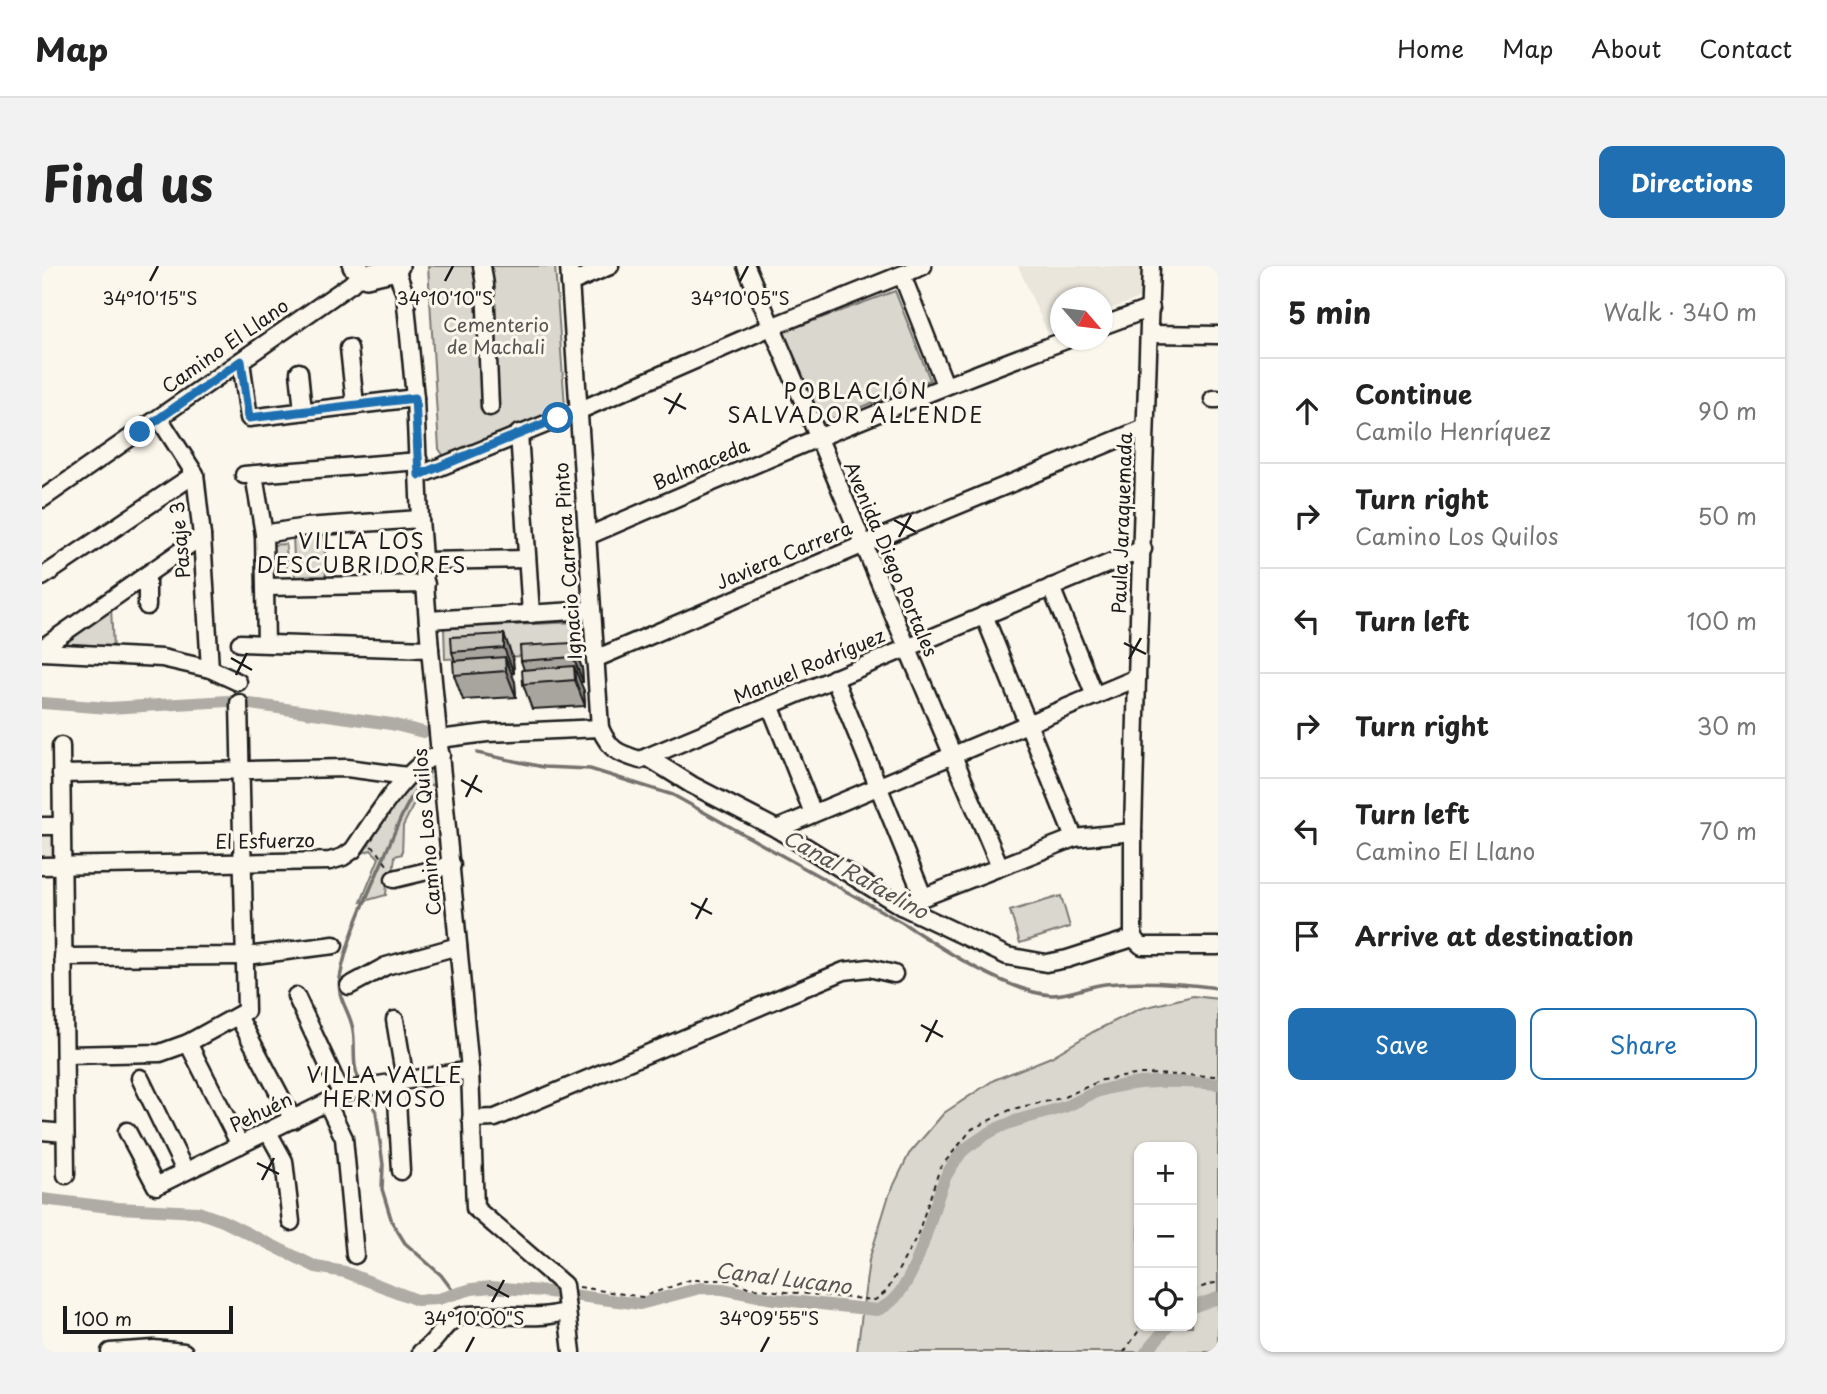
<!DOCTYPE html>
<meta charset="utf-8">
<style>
body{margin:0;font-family:"Playpen Sans",sans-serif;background:#f2f2f2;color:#222}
.controls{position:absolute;right:21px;bottom:21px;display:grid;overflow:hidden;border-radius:14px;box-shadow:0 2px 5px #0004}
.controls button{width:63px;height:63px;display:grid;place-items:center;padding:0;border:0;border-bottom:2px solid #e0e0e0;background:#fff;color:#222;font:35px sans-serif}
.compass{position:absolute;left:1008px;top:21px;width:63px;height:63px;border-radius:50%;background:#fff;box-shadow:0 2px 5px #0004;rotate:118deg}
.scale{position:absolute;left:21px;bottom:18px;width:170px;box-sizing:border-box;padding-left:7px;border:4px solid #1c1c1c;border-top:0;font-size:19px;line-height:24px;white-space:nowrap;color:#1c1c1c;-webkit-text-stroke:5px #fbf7ec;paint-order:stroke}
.stop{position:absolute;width:21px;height:21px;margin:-16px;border:5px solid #1f6fb2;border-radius:50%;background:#fff}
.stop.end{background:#1f6fb2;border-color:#fff;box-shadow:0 2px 7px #0008}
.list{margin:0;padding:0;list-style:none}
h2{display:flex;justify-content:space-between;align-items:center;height:91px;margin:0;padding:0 28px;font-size:30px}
h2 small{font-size:23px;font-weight:400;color:#767676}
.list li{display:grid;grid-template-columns:46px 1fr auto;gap:21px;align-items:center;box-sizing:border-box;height:105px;padding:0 28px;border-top:2px solid #e0e0e0}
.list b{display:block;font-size:26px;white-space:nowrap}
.list p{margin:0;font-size:23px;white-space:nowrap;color:#767676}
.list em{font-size:23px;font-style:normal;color:#767676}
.actions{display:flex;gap:14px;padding:21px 28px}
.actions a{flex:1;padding:16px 0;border:2px solid #1f6fb2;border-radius:14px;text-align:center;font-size:24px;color:#1f6fb2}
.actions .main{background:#1f6fb2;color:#fff}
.icon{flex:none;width:38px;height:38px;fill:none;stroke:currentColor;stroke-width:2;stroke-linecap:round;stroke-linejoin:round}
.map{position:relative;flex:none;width:1176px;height:1086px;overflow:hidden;border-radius:14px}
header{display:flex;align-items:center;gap:42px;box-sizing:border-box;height:98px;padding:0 35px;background:#fff;border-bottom:2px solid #e0e0e0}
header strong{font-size:33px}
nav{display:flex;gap:38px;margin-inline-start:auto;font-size:24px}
.intro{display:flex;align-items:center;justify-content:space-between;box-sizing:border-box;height:168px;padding:0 42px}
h1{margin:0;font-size:49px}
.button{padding:18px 32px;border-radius:14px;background:#1f6fb2;color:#fff;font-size:24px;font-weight:700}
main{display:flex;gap:42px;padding:0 42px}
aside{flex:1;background:#fff;border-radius:14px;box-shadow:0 2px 5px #0004}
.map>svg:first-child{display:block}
.built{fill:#eae6dc}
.green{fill:#dad7ce;stroke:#7b7a75;stroke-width:2;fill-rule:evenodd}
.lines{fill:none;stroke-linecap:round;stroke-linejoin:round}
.stream{stroke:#74726e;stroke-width:3.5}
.canal{stroke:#afaca5;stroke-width:12}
.minor-casing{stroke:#1c1c1c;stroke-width:21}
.major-casing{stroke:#1c1c1c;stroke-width:26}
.path{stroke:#1c1c1c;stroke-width:2;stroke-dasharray:5 5;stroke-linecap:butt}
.minor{stroke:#fbf7ec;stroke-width:16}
.major{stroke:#fbf7ec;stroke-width:21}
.wall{fill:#a8a59e;stroke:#1c1c1c;stroke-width:2}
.shaded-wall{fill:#888681;stroke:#1c1c1c;stroke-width:2}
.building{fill:#c3c0b8;stroke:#1c1c1c;stroke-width:2}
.route{stroke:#1f6fb2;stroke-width:9}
.ticks{fill:none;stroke:#1c1c1c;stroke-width:2.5}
.labels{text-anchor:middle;stroke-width:6;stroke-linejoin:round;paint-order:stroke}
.park-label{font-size:19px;fill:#555451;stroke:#fbf7ec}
.street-label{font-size:19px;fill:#1c1c1c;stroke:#fbf7ec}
.neighbourhood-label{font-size:21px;letter-spacing:2px;fill:#1c1c1c;stroke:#fbf7ec}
.water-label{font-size:21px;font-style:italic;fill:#575653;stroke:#fbf7ec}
.ticks-label{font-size:18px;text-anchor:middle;fill:#1c1c1c;stroke:#fbf7ec;stroke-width:6;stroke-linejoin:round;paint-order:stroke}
</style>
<header>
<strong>Map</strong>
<nav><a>Home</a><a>Map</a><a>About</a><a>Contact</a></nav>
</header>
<div class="intro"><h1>Find us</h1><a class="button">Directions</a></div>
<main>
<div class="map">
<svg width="1176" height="1086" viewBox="0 0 1176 1086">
<rect width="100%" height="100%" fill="#fbf7ec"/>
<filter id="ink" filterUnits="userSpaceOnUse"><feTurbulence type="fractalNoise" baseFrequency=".0143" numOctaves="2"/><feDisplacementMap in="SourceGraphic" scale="14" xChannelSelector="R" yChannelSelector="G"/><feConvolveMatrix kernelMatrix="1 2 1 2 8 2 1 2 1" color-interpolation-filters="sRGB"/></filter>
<g filter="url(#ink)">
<g class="built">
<path d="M976,0H1105V29L1061,46L1060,32H1018V63L1006,68Z"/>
<path d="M0,566H12L11,590H0Z"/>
</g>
<g class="green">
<path d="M386,0H513L523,141L402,190L397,183Z"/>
<path d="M853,25L888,114L777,158L738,67Z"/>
<path d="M282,267L284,314L253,315L251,270Z"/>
<path d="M244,278L245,305L227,306L226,279Z"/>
<path d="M69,341L71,383L9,382Z"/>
<path d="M536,356L537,388L403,393L402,362Z"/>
<path d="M394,497V519L380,521L361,560L360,588L353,590L350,617L345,618L344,629L319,636L337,592L329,584L312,590L374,509Z"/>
<path d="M1019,630L1028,661L978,677L968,645Z"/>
<path d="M1151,730L1176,733V1086H815L827,994L847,929L867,888L902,847L952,814L1009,791L1051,766L1097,743ZM1097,881H1150V1060H1097Z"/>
</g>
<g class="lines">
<g class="stream">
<path d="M435,487L501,501L548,503L631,529L861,657C897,681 967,727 1010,729C1029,729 1045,720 1063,718C1102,714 1138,717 1176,722"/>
<path d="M318,816C309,799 314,781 311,764C308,744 294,733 298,712C305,672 324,633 340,596C353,565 365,532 387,506"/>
<path d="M323,826L334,846L341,899L340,923L350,956L363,977L399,1009L414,1029"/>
</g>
<g class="canal">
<path d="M0,437L67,442L187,435L349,458L381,466"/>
<path d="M0,933L76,942L156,946L181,955L274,1001L303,1006L375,1034L396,1033L430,1023L449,1021L500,1025L598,1038L658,1022L681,1023L731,1033L835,1044C875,1032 888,943 904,910C908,902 914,894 919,887C923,882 930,878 936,874C965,853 992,851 1025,840C1035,836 1044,830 1054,826C1093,813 1136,815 1176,818"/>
<path d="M1150,1041L1176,1032"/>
<path d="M1104,1086L1126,1060"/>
</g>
<defs>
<g id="minor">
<path d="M440,0L443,19L448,141"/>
<path d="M527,0L558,462"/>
<path d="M704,0L958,601"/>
<path d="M1109,0L1095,412L1091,566V672L1100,680H1176"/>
<path d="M354,3L363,28L373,132L378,253L388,383L428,804L433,942L522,1019L530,1086"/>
<path d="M860,9L903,119"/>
<path d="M528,17L568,0"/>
<path d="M1060,60L1109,42"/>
<path d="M1109,68L1176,69"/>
<path d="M307,82L313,138"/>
<path d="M199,95L207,152L373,132"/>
<path d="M257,106L261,145"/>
<path d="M1171,133H1176"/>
<path d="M117,152L153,208L160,270L168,403"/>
<path d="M477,167L489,348"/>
<path d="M202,209L377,195"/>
<path d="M212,209L222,268L224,377"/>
<path d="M378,209L536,145L729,61L881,0"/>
<path d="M0,233L309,18L319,8"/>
<path d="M222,268L264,261L378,253"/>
<path d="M546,270C704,201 862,134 1024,74"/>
<path d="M383,295L485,293"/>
<path d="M105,309V340"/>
<path d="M0,311L153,208"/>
<path d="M223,321L384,318"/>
<path d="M1009,321L1053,430"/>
<path d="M942,349L1032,572"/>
<path d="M386,354L550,344"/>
<path d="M198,377L388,383"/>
<path d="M0,382L160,270"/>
<path d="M0,386L120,392L168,403L196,416"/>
<path d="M553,393L820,279L1103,162"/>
<path d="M792,412L881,630"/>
<path d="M728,439L771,547"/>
<path d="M397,473L445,467L558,462C568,484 575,487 598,494L605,491L650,519L735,563L859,640L965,690L1004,697L1025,693L1091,672"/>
<path d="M19,480L24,909"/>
<path d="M605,491L1101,283"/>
<path d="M19,508L305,502L365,510"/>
<path d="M0,560H20"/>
<path d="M735,563L1095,412"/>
<path d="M0,600L288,595L301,591L311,584C329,559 368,492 399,489"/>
<path d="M352,613L410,599"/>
<path d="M859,640L1032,572L1091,566"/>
<path d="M21,691L204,690L292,679"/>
<path d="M307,720L344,700L416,680"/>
<path d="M254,730L300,829"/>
<path d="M196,750L251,854"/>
<path d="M353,754L363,814"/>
<path d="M146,777L198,879"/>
<path d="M23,789L118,787L146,777L204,745L197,437"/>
<path d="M98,812L143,905"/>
<path d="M354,816L359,905"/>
<path d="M285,837L302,872L313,989"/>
<path d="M429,853L453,852L802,705L827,702L852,708"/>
<path d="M0,865L23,867"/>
<path d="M85,865L114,920L312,823L428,804"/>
<path d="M226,866L242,895L249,956"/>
<path d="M68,1086L112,1083L142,1086"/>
<path d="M379,1086C396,1076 400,1056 420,1050C431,1047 442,1049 453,1049C477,1050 502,1053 525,1045"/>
</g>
<path id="major" d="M312,0L324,10L354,3L356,0"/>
</defs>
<use href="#minor" class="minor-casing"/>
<use href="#major" class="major-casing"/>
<g class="path">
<path d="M329,580L334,583L345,599"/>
<path d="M537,1021L600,1031L648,1014H689L706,1021L733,1025L833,1034L845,1025L875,970L898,902L930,863L970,843L1020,832L1060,814L1100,808L1176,810"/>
<path d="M1150,1025C1158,1023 1168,1016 1176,1017"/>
<path d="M1082,1086L1100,1060"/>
</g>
<use href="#minor" class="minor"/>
<use href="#major" class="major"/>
</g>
<g class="wall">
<path d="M462,368L471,393L472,407H469L473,416L474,431L421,434L412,409L413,395L410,386Z"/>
<path d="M530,377L540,402L541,416H538L542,425L543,440L490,443L481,418L482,404L479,395Z"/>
</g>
<g class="shaded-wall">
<path d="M462,368L471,393L472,407L462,382Z"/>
<path d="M530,377L540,402L541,416L531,391Z"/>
<path d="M463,391L473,416L474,431L464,405Z"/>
<path d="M532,400L542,425L543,440L533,414Z"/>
</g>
<g class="building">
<path d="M462,368V382L410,386L409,371Z"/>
<path d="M530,377L531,391L479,395L478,380Z"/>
<path d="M463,391L464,405L412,409L411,395Z"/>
<path d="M532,400L533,414L481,418L480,404Z"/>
</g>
</g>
<g class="lines" filter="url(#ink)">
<path class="route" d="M98,166L199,95L207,152L373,132L377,209L516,152"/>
</g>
<path class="ticks" d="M108,15L116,0M403,15L411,0M698,15L706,0M622,132L644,143M627,148L639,127M852,254L874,266M857,271L869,249M1082,377L1104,388M189,392L210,404M1087,393L1099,372M194,409L205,387M419,514L440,526M424,531L435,509M649,637L670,648M654,653L665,632M879,759L901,771M884,776L895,754M215,897L237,908M220,914L232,892M445,1019L467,1031M450,1036L462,1014M424,1086L432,1071M719,1086L727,1071"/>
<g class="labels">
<g class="park-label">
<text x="454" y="66">Cementerio<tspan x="454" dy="22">de Machali</tspan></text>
</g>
<g class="street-label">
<text transform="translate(183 80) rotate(-35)" y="7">Camino El Llano</text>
<text transform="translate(659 198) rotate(-23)" y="7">Balmaceda</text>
<text transform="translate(1080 257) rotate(-88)" y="7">Paula Jaraquemada</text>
<text transform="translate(138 274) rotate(-95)" y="7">Pasaje 3</text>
<text transform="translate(742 289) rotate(-23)" y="7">Javiera Carrera</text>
<text transform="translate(849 293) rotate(67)" y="7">Avenida Diego Portales</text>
<text transform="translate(526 295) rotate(-94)" y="7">Ignacio Carrera Pinto</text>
<text transform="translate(767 400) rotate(-23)" y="7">Manuel Rodríguez</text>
<text transform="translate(385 566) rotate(-95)" y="7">Camino Los Quilos</text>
<text transform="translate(223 575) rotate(-1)" y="7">El Esfuerzo</text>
<text transform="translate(219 846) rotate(-26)" y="7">Pehuén</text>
</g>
<g class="neighbourhood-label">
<text x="814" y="133">POBLACIÓN<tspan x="814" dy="24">SALVADOR ALLENDE</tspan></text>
<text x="320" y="283">VILLA LOS<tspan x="320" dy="24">DESCUBRIDORES</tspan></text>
<text x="343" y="817">VILLA VALLE<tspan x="343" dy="24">HERMOSO</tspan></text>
</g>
<g class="water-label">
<text transform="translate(813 609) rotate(29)" y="7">Canal Rafaelino</text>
<text transform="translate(741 1013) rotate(7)" y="7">Canal Lucano</text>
</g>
</g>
<g class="ticks-label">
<text x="108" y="39">34°10'15"S</text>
<text x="403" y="39">34°10'10"S</text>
<text x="698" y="39">34°10'05"S</text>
<text x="432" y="1059">34°10'00"S</text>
<text x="727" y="1059">34°09'55"S</text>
</g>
</svg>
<div class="controls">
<button>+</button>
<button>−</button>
<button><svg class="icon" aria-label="locate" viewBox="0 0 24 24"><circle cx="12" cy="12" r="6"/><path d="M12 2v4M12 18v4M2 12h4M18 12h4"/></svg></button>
</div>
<svg class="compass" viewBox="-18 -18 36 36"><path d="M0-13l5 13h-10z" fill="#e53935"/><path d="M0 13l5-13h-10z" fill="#767676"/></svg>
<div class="scale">100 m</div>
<div class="stop" style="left:516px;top:152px"></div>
<div class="stop end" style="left:98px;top:166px"></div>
</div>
<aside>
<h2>5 min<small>Walk · 340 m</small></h2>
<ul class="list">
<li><svg class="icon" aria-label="ahead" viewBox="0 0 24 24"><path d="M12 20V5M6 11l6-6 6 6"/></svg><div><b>Continue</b><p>Camilo Henríquez</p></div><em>90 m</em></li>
<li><svg class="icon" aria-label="right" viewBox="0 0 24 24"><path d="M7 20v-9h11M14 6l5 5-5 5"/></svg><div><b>Turn right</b><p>Camino Los Quilos</p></div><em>50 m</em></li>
<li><svg class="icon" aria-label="left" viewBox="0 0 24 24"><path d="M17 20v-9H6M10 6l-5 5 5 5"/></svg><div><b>Turn left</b></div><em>100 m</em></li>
<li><svg class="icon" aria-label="right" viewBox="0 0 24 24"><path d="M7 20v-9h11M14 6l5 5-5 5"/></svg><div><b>Turn right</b></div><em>30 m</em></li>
<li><svg class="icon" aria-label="left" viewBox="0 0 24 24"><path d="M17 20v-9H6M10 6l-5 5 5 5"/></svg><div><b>Turn left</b><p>Camino El Llano</p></div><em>70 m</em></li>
<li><svg class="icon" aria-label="arrive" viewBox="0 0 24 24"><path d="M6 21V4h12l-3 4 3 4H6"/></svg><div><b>Arrive at destination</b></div></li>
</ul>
<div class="actions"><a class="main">Save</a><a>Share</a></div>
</aside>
</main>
